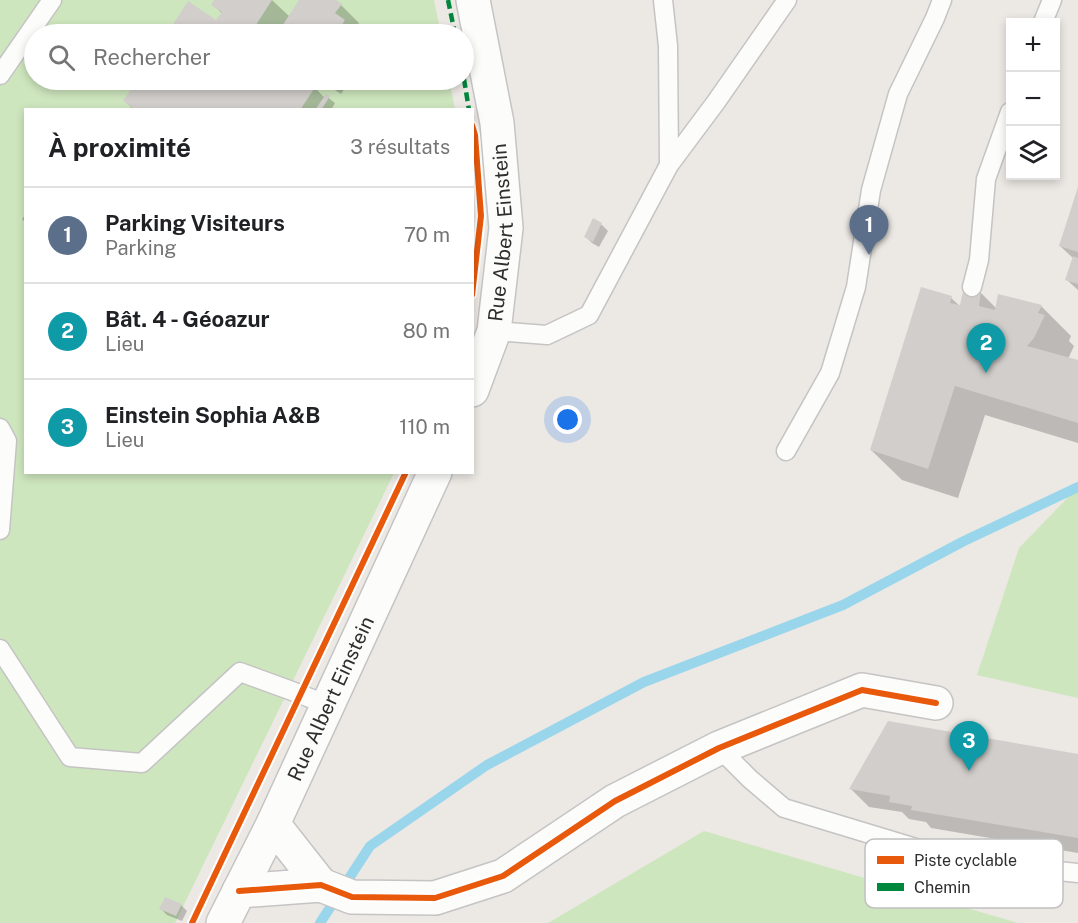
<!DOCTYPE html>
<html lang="fr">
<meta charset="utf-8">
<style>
body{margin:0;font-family:"Public Sans",sans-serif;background:#f6f6f6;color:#202124}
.controls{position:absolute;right:18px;top:18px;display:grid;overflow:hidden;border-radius:0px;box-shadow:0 3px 9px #0003}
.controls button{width:54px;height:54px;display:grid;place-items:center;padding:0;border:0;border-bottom:2px solid #e0e0e0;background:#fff;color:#202124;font:30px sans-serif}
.you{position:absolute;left:568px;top:420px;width:21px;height:21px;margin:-15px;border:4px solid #fff;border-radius:50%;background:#1a73e8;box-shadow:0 0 0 9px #1a73e833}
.badge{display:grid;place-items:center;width:39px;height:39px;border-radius:50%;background:#111827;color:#fff;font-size:20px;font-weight:700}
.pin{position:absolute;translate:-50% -50px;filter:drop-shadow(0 2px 3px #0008)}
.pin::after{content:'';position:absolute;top:32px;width:21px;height:18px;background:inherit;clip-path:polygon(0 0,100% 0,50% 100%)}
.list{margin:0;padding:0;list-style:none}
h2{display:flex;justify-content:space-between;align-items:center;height:78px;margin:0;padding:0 24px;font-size:26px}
h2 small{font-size:20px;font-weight:400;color:#757577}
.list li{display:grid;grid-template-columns:39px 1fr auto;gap:18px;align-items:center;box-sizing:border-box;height:96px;padding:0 24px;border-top:2px solid #e0e0e0}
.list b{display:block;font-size:22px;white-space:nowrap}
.list p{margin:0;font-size:20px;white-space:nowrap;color:#757577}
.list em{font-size:20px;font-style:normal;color:#757577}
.icon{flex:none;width:33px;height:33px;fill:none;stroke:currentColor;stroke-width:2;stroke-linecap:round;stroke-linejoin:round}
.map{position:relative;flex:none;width:1078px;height:923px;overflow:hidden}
.search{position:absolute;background:#fff;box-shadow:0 3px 9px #0003;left:24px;top:24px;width:450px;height:66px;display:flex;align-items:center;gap:15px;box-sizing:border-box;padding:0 21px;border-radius:33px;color:#757577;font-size:22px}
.panel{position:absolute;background:#fff;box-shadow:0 3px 9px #0003;left:24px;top:108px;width:450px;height:366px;border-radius:0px}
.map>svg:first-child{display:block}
.green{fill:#cee6be}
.shadow{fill:#0003}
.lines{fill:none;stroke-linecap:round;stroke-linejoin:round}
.stream{stroke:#99d6ec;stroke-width:10}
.building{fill:#d1cecb}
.lane-casing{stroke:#c5c4c5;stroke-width:21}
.street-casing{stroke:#c5c4c5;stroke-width:36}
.secondary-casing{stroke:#c5c4c5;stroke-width:36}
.lane{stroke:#fcfcfb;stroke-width:18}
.street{stroke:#fcfcfb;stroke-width:33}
.secondary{stroke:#fcfcfb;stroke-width:33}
.quiet{stroke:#00873e;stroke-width:4.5;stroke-dasharray:9 4.5;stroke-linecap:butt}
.cycleway-casing{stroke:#fff;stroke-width:10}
.cycleway{stroke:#e8590c;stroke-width:6}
.labels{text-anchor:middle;stroke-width:4.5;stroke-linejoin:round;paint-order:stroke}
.street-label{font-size:20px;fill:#2e2e2e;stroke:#fff}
.key{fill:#fff;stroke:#c0c0c0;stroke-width:1.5}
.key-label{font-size:16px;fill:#2e2e2e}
</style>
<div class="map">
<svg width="1078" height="923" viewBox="0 0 1078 923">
<rect width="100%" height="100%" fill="#ece8e4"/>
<g class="green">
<path d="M0,0H434L441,34H34V80H449L455,109L26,110V472L394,473L175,923H0Z"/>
<path d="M1078,487V698L977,675L1019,548Z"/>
<path d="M704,831L1018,923H548Z"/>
</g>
<g class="shadow">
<path d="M216,0H272L290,17L301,0H334L341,5L359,23L354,30L358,34H169L188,4L217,22L223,14L213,5Z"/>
<path d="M139,80H350L341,94L321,81L316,89L325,98L326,96L335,103L331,110H134L125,101Z"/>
<path d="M1078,190V290L1067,280L1074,259L1060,246Z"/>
<path d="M26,214V223L22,219Z"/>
<path d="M594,221L602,225L608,231L599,247L592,243L586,237Z"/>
<path d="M980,292L997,309L1041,306L1071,336L1069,341L1074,346L1068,359L1078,362V443L985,415L958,498L902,480L871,450L951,298L961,307Z"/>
<path d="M1078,755V853L931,828L926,822L909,819L902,812L869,807L851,789Z"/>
<path d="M181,905L187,911L182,921L167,915L161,909Z"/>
</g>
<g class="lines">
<path class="stream" d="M320,923L370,846L487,765L644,682L843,605L964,541L1078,487"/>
</g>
<g class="building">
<path d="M214,0H272L254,28L263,34H167L188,1L216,20L222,12L211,5Z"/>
<path d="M299,0H336L342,4L335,13L345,20L336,34H277Z"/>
<path d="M137,80H305L316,86L300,110H136L123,101Z"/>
<path d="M326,94L330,96L321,110H315Z"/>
<path d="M1078,187V252L1059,246Z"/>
<path d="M593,218L602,223L593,242L584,237Z"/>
<path d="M1073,256L1078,258V284L1065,280Z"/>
<path d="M965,283L981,291L979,306L995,310L998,294L1042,305L1038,313L1045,315L1034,338L1027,346L1078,360V423L955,386L928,469L870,450L921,287L952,296L950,303L960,305Z"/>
<path d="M888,721L1078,754V838L911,810L912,806L889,802L890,796L849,789Z"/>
<path d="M165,897L182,904L176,916L159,909Z"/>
</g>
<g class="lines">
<defs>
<g id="lane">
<path d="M663,0L668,46L669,165"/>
<path d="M1043,22L1052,0"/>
<path d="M0,75L52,0"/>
<path d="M972,287L979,260L986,179L1010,112"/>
<path d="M494,331L547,335L589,315L669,165L716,102L787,0"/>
<path d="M0,428L7,441L0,530"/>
<path d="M786,451L830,373L856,287L871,190L898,94L935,18L942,0"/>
<path d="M0,649L70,757L142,763L240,672L292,691L328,705"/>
<path d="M719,748L750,779L784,808L959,861L1078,873"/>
</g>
<g id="street">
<path d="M273,824L321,885"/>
<path d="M239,891L321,885L352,897L435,898L503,876L615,801L719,748L862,690L936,703"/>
</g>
<g id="secondary">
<path id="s1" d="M472,390L494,331L506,228L497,123L473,0"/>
<path id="s2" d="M223,923L273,824L435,472"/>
</g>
</defs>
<use href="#lane" class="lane-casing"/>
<use href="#street" class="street-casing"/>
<use href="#secondary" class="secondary-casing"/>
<use href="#lane" class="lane"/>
<use href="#street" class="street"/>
<use href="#secondary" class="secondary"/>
<g class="quiet">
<path d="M448,0L455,34"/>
<path d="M464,79L469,110"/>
</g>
<defs>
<g id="cycleway">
<path d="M472,125L475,135L481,216L472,295"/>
<path d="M239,891L321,885L352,897L435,898L503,876L615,801L719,748L862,690L936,703"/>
<path d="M192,923L406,472"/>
</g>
</defs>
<use href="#cycleway" class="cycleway-casing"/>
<use href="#cycleway" class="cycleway"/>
</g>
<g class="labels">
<g class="street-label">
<text dy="7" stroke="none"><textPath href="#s1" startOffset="162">Rue Albert Einstein</textPath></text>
<text dy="7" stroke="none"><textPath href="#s2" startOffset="249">Rue Albert Einstein</textPath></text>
</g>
</g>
<rect x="865" y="839" width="198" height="69" rx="9" class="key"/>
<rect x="877" y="856" width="27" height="8" fill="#e8590c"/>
<rect x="877" y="883" width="27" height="8" fill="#00873e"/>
<g class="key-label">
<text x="914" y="866">Piste cyclable</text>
<text x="914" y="893">Chemin</text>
</g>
</svg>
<div class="controls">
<button>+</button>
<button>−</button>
<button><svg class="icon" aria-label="layers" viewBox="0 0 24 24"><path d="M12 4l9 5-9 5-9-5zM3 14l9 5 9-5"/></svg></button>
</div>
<div class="you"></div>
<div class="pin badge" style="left:869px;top:255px;background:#5c6f8a">1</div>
<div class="pin badge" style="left:986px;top:373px;background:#0f9aa8">2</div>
<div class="pin badge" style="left:969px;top:771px;background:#0f9aa8">3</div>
<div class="search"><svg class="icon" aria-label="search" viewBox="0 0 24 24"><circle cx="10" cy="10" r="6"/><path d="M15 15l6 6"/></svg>Rechercher</div>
<section class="panel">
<h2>À proximité<small>3 résultats</small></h2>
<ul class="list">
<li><span class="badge" style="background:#5c6f8a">1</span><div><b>Parking Visiteurs</b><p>Parking</p></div><em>70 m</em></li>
<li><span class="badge" style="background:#0f9aa8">2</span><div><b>Bât. 4 - Géoazur</b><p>Lieu</p></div><em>80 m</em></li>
<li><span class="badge" style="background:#0f9aa8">3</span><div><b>Einstein Sophia A&amp;B</b><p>Lieu</p></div><em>110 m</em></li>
</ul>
</section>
</div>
